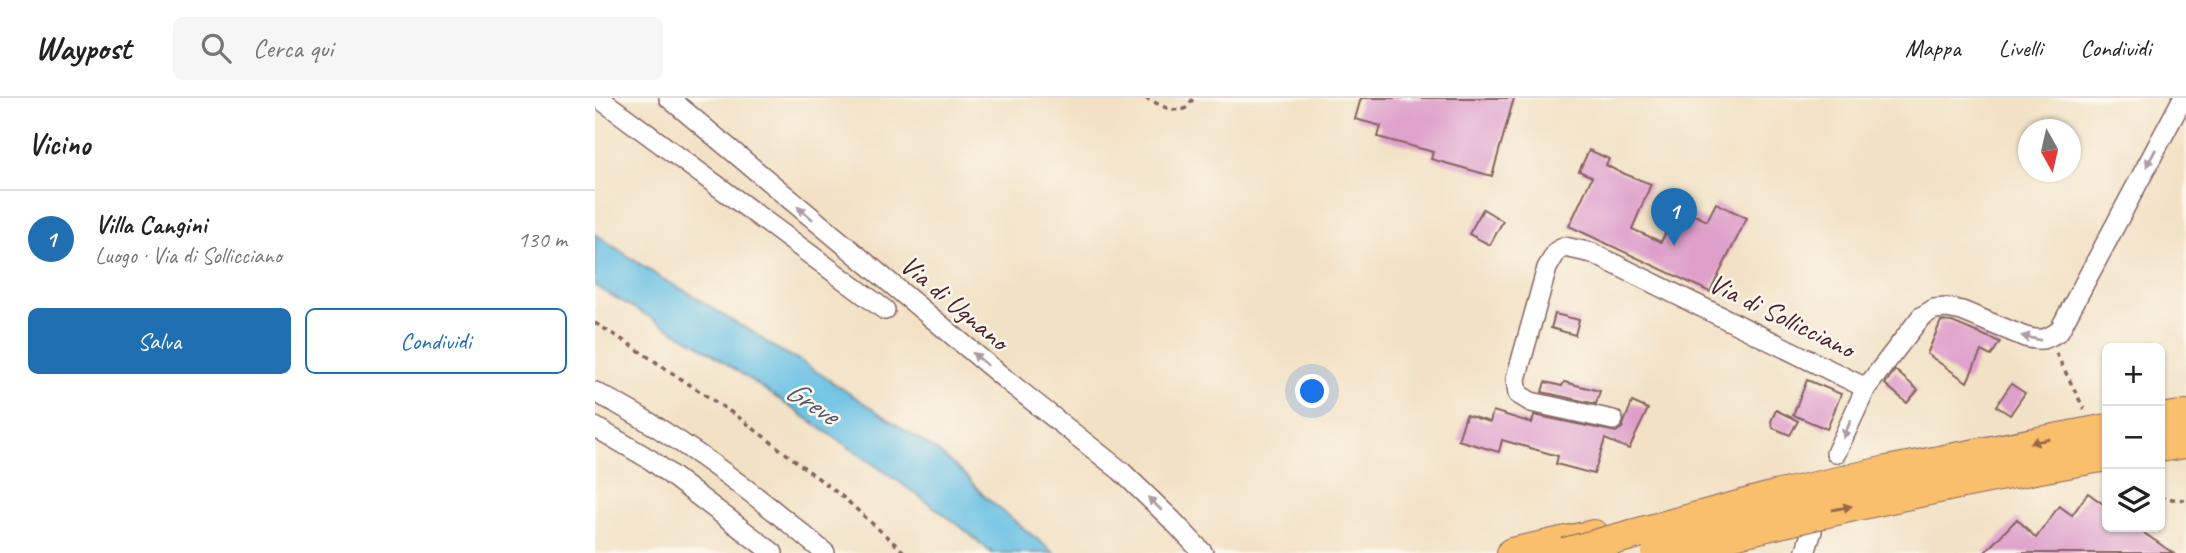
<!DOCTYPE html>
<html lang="it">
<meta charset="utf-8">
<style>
body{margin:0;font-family:Caveat,sans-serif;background:#f6f6f6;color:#222}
.controls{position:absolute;right:21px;bottom:21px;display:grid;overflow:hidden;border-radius:10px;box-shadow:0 2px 5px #0004}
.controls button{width:63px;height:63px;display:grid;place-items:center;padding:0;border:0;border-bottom:2px solid #e0e0e0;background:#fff;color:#222;font:35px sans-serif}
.compass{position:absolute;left:1423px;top:21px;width:63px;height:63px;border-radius:50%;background:#fff;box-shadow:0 2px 5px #0004;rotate:172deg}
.you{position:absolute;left:718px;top:294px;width:24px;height:24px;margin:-18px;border:5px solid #fff;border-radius:50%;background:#1a73e8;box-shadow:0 0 0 10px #1a73e833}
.badge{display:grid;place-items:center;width:46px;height:46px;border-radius:50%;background:#1f6fb2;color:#fff;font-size:23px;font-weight:700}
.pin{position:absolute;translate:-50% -58px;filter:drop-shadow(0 2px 4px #0008)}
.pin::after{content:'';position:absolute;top:37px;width:24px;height:21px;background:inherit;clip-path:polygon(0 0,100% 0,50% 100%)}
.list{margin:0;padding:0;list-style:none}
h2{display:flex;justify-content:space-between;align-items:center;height:91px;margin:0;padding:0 28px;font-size:30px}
h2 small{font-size:23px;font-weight:400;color:#767676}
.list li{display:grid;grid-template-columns:46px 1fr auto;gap:21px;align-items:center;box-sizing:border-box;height:98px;padding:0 28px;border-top:2px solid #e0e0e0}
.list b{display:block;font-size:26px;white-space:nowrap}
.list p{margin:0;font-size:23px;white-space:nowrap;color:#767676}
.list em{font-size:23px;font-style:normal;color:#767676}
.actions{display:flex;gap:14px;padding:21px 28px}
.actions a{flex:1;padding:16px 0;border:2px solid #1f6fb2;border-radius:10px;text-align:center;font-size:24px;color:#1f6fb2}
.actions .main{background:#1f6fb2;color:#fff}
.icon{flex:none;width:38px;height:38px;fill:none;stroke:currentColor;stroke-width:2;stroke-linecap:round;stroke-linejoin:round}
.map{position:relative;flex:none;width:1591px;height:455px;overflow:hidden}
header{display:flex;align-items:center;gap:42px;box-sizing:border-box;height:98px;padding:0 35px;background:#fff;border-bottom:2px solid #e0e0e0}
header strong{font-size:33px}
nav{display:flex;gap:38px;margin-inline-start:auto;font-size:24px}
.search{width:490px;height:63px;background:#f6f6f6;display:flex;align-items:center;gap:18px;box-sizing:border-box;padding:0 24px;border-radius:10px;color:#767676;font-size:26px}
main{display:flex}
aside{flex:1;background:#fff}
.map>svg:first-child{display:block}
.water{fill:#65bfe3;stroke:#586f87;stroke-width:2}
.building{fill:#de9fca}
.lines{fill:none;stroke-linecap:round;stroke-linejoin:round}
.minor-casing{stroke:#856361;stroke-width:22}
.highway-casing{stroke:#856361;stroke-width:32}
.path{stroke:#856361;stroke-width:3.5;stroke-dasharray:5 5;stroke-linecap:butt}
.minor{stroke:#fff;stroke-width:19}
.highway{stroke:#f9bf6d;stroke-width:30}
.highway-bridge-casing{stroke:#856361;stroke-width:32;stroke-linecap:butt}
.highway-bridge{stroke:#f9bf6d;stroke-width:30}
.oneway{fill:#ae9aa0}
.oneway2{fill:#996749}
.labels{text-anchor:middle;stroke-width:5;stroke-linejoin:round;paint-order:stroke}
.street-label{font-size:28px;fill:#4a1f2b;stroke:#fbf7ec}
.water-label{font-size:30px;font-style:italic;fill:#53576b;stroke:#fbf7ec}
</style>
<header>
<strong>Waypost</strong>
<div class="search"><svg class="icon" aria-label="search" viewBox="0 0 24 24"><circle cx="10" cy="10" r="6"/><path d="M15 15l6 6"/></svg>Cerca qui</div>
<nav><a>Mappa</a><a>Livelli</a><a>Condividi</a></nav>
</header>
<main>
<aside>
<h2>Vicino<small></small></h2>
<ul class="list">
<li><span class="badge">1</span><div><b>Villa Cangini</b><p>Luogo · Via di Sollicciano</p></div><em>130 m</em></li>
</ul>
<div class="actions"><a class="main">Salva</a><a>Condividi</a></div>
</aside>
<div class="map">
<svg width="1591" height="455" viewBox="0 0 1591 455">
<rect width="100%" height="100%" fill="#fbf7ec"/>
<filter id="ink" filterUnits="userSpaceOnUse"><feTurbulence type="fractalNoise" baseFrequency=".0143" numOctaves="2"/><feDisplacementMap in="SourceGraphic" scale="14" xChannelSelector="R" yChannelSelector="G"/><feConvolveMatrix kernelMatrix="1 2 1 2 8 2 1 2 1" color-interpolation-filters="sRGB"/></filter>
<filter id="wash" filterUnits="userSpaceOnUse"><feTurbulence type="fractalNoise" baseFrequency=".00686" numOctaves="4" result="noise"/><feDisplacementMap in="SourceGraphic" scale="28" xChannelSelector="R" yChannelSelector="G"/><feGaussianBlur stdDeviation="1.57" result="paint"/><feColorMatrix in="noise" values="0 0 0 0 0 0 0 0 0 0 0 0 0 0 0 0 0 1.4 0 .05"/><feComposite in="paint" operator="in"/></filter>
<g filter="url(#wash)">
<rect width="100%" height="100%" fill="#f2e1c4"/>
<path class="water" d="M0,136L69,182L96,196L137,223L158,234L178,249L204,262L343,354L370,377L390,399L459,455H397L365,428L306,385L106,248L0,188Z"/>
<g id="blocks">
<g class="building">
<path d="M766,0H919L897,78L836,61L838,54L783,39L786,28L760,21Z"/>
<path d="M994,52L1014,61L1011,67L1022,73L1056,86L1037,131L1066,144L1083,109L1112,123L1121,105L1152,120L1115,194L974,128L997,79L984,73Z"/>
<path d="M888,111L908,123L895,147L874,136Z"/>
<path d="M960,216L984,222L980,237L956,230Z"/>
<path d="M1346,223L1357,224L1405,244L1396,258L1386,253L1372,284L1332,256Z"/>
<path d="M1300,272L1323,292L1312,305L1290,286Z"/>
<path d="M1212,282L1246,296L1232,331L1198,317Z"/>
<path d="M950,284L967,288L969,284L1005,293L1001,306L947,294Z"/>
<path d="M1416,286L1430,295L1415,317L1401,308Z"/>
<path d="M1037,304L1053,311L1034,351L1010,341L999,376L961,366L963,358L907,342L904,354L863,342L871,317L895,324L898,313L937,325L939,317L1021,334L1027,330Z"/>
<path d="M1181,312L1203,323L1195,337L1178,330L1176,323Z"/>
<path d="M1493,395L1512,409V429H1540L1578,455H1389L1422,421L1441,440L1464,408L1477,417Z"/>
</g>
</g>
</g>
<g filter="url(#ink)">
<use href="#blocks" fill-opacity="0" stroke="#856361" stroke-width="2"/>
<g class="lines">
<defs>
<g id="minor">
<path d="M4,0L290,212"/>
<path d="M74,0L410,281L526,373L577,422L608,455"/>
<path d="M0,294C83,336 160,395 230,455"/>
<path d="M1018,322L936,304L923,296L921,281L952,170L962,153L970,149L997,155L1271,290"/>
<path d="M0,329L56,362L178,455"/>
<path d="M1241,355L1271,290L1326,219L1339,211L1352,210L1367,213L1430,239C1445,243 1451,242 1464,233L1588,0"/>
<path d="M1210,455L1217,433"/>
</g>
<g id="highway">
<path d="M1565,321L1591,317"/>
<path d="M1565,349L1591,345"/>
<path d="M917,455L999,437"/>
</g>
</defs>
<use href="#minor" class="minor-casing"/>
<use href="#highway" class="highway-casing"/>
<g class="path">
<path d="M550,0L576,12L590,11L599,0"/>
<path d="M0,225L34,246L146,321L249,400L310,455"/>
<path d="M1461,255L1489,311"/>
<path d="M1565,400L1591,402"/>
</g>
<use href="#minor" class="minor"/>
<use href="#highway" class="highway"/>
<defs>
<g id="highway-bridge">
<path d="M970,455L1180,398L1292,373L1512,331"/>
<path d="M1062,455C1211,417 1361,384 1512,358"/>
</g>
</defs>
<use href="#highway-bridge" class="highway-bridge-casing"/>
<use href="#highway-bridge" class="highway-bridge"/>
</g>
<defs><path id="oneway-solid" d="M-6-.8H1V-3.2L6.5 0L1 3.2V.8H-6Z" transform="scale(1.75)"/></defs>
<g class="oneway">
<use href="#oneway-solid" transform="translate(1556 60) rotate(118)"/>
<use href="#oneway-solid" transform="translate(210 115) rotate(-140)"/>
<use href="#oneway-solid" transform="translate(1436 240) rotate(-167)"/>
<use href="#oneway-solid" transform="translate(385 261) rotate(-140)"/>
<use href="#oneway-solid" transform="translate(1252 331) rotate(114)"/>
<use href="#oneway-solid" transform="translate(560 406) rotate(-136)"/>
</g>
<g class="oneway2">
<use href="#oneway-solid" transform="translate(1445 343) rotate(169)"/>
<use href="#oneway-solid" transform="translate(1247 410) rotate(-12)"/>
</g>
</g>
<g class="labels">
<g class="street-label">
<text transform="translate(360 204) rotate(40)" y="10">Via di Ugnano</text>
<text transform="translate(1187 217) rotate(26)" y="10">Via di Sollicciano</text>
</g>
<g class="water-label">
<text transform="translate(217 304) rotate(33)" y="10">Greve</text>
</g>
</g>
</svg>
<div class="controls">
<button>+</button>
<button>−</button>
<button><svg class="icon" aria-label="layers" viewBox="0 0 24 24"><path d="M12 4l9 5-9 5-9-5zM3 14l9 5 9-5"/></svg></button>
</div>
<svg class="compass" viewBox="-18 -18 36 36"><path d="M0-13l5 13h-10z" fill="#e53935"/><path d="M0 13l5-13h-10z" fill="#767676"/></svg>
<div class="you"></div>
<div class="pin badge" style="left:1079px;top:148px">1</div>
</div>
</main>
